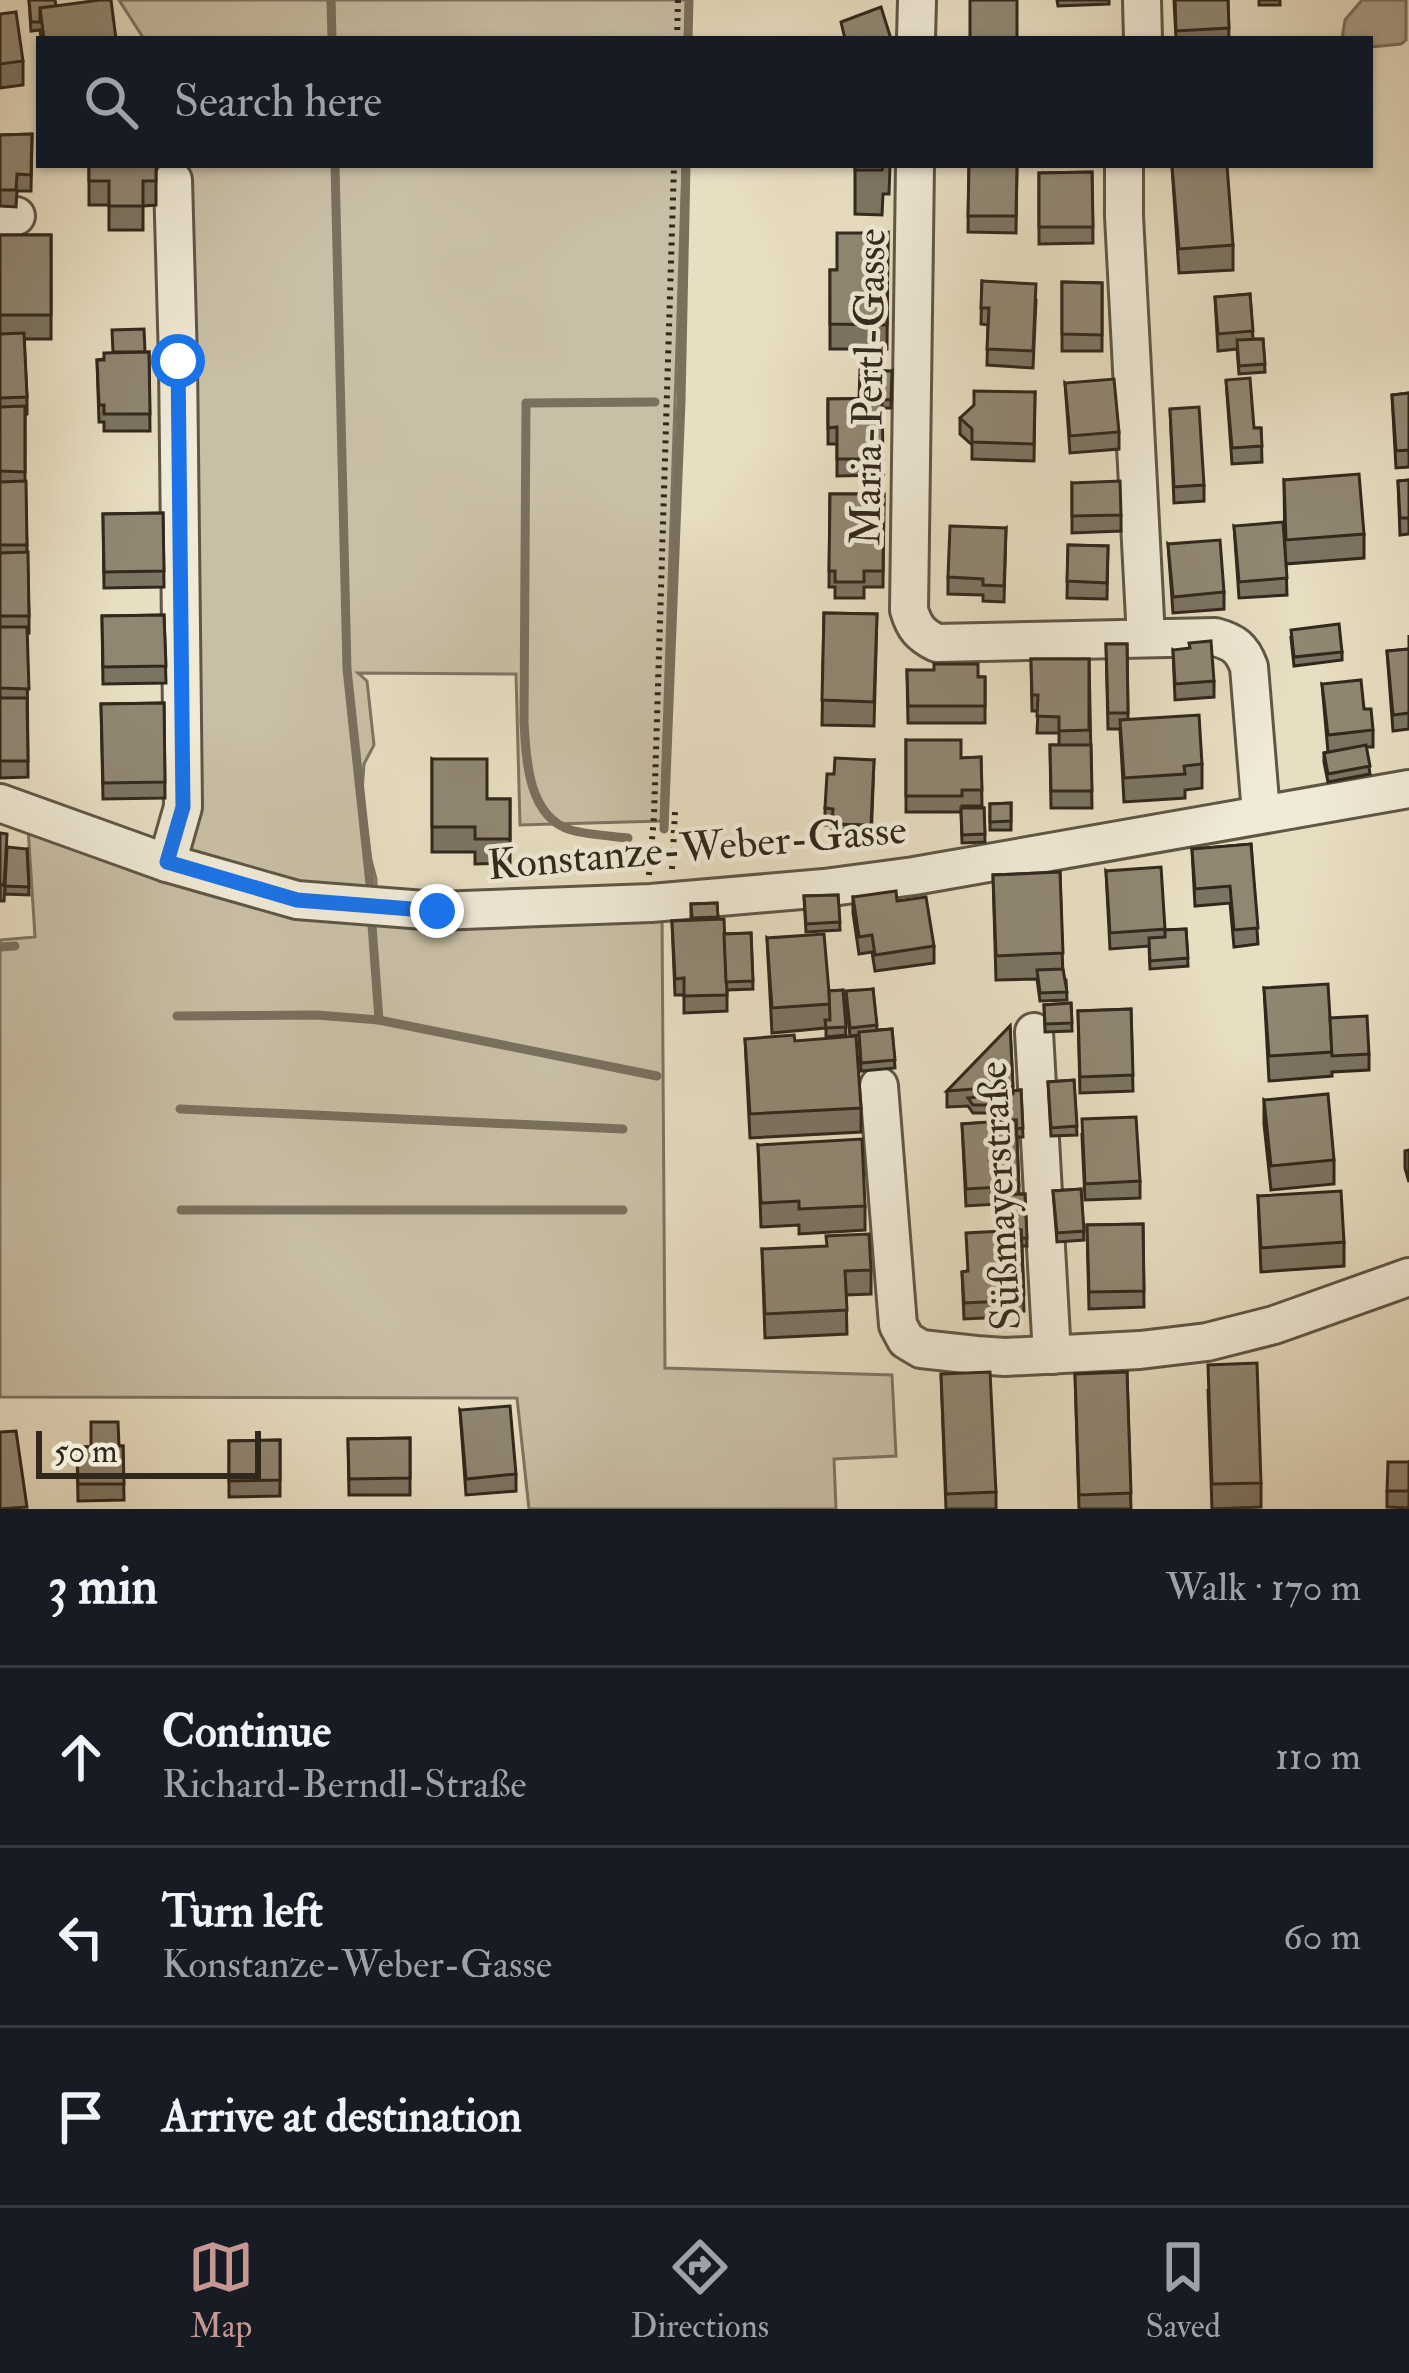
<!DOCTYPE html>
<meta charset="utf-8">
<style>
body{margin:0;font-family:"IM FELL Double Pica",serif;background:#20242c;color:#f1f3f6}
.scale{position:absolute;left:36px;bottom:30px;width:225px;box-sizing:border-box;padding-left:12px;border:6px solid #31281d;border-top:0;font-size:33px;line-height:42px;white-space:nowrap;color:#31281d;-webkit-text-stroke:9px #f0ead7;paint-order:stroke}
.stop{position:absolute;width:36px;height:36px;margin:-27px;border:9px solid #1a73e8;border-radius:50%;background:#fff}
.stop.end{background:#1a73e8;border-color:#fff;box-shadow:0 3px 12px #0008}
.list{margin:0;padding:0;list-style:none}
h2{display:flex;justify-content:space-between;align-items:center;height:156px;margin:0;padding:0 48px;font-size:51px}
h2 small{font-size:39px;font-weight:400;color:#9ea1a6}
.list li{display:grid;grid-template-columns:78px 1fr auto;gap:36px;align-items:center;box-sizing:border-box;height:180px;padding:0 48px;border-top:3px solid #363941}
.list b{display:block;font-size:45px;white-space:nowrap}
.list p{margin:0;font-size:39px;white-space:nowrap;color:#9ea1a6}
.list em{font-size:39px;font-style:normal;color:#9ea1a6}
.icon{flex:none;width:66px;height:66px;fill:none;stroke:currentColor;stroke-width:2;stroke-linecap:round;stroke-linejoin:round}
.map{position:relative;flex:none;width:1409px;height:1509px;overflow:hidden}
.search{position:absolute;background:#171b24;box-shadow:0 3px 9px #0004;left:36px;right:36px;top:36px;height:132px;display:flex;align-items:center;gap:30px;box-sizing:border-box;padding:0 42px;border-radius:0px;color:#9ea1a6;font-size:45px}
.sheet{height:696px;background:#171b24}
nav{display:flex;justify-content:space-around;align-items:center;box-sizing:border-box;height:168px;border-top:3px solid #363941;background:#171b24;font-size:33px;color:#9ea1a6}
nav a{display:grid;justify-items:center;gap:6px}
nav .on{color:#c59692}
.map>svg:first-child{display:block}
.green{fill:#c9bfa6;stroke:#7d7462;stroke-width:3}
.water{fill:#aaa08a;stroke:#7a705e;stroke-width:3}
.lines{fill:none;stroke-linecap:round;stroke-linejoin:round}
.stream{stroke:#7a705e;stroke-width:9}
.minor-casing{stroke:#5f5646;stroke-width:42}
.path{stroke:#31281d;stroke-width:6;stroke-dasharray:3 6;stroke-linecap:butt}
.minor{stroke:#f0ead7;stroke-width:36}
.wall{fill:#7c7463;stroke:#31281d;stroke-width:3}
.building{fill:#908773;stroke:#31281d;stroke-width:3}
.route{stroke:#1a73e8;stroke-width:15}
.labels{text-anchor:middle;stroke-width:9;stroke-linejoin:round;paint-order:stroke}
.street-label{font-size:42px;fill:#31281d;stroke:#f0ead7}
</style>
<div class="map">
<svg width="1409" height="1509" viewBox="0 0 1409 1509">
<rect width="100%" height="100%" fill="#e8dec2"/>
<filter id="stains"><feTurbulence type="fractalNoise" baseFrequency=".00167" numOctaves="4"/><feColorMatrix values="0 0 0 0 .2 0 0 0 0 .09 0 0 0 0 .02 0 0 0 .5 -.17"/></filter>
<radialGradient id="worn" r=".72"><stop offset=".6" stop-color="#630" stop-opacity="0"/><stop offset="1" stop-color="#630" stop-opacity=".3"/></radialGradient>
<g class="green">
<path d="M119,0H688L687,39H144Z"/>
<path d="M186,165H683L661,821L520,825L516,674L358,673L367,681L374,745L364,764L362,792L371,860L376,879V914L662,911L665,1368L892,1375L896,1456L834,1459L836,1509H529L517,1398L0,1397V940L35,937L28,827L186,883L190,193Z"/>
</g>
<path class="water" d="M1362,0H1406V40L1401,44L1370,47V39H1342L1345,20Z"/>
<g class="lines">
<g class="stream">
<path d="M331,0L332,39"/>
<path d="M688,39L689,0"/>
<path d="M335,165L347,669L370,884"/>
<path d="M664,829L681,401L686,165"/>
<path d="M628,838C610,836 589,835 571,830C528,817 526,759 524,722L526,403L655,402"/>
<path d="M372,925L379,1020"/>
<path d="M0,947L15,946"/>
<path d="M177,1016L317,1015L379,1020L657,1076"/>
<path d="M180,1109L623,1129"/>
<path d="M181,1210H623"/>
</g>
<defs>
<g id="minor">
<path d="M1142,0L1143,39"/>
<path d="M916,39L917,0"/>
<path d="M915,165L909,610C914,627 920,635 937,643L1215,637C1234,642 1242,648 1249,667L1261,813"/>
<path d="M1124,165V216L1146,638"/>
<path d="M0,223L16,216"/>
<path d="M0,803L167,863L297,900L437,911L651,903L824,888L914,876L1409,789"/>
<path d="M167,863L183,807L178,361L173,180"/>
<path d="M1034,1032L1052,1355"/>
<path d="M879,1086L898,1325L906,1340L921,1349L976,1355L1005,1357L1140,1350L1207,1342L1274,1325L1409,1277"/>
</g>
</defs>
<use href="#minor" class="minor-casing"/>
<g class="path">
<path d="M677,39L678,0"/>
<path d="M672,869L675,812"/>
<path d="M649,875L654,816L674,165"/>
</g>
<use href="#minor" class="minor"/>
</g>
<g class="wall">
<path d="M29,0L56,6L116,39H41L40,30L31,31Z"/>
<path d="M1057,0H1109V4L1058,6Z"/>
<path d="M1174,0H1228L1229,39H1176Z"/>
<rect x="1259" y="0" width="21" height="5"/>
<path d="M0,14L23,61V85L0,88Z"/>
<path d="M32,134L31,191H17L16,207L0,206V135Z"/>
<path d="M89,165H156V205L143,206V230H109V205H89Z"/>
<path d="M855,165H890L889,194H883L882,215L855,214Z"/>
<path d="M969,165H1017L1016,233L968,232Z"/>
<path d="M1172,166L1233,245V270L1179,273Z"/>
<path d="M1092,172L1093,243L1039,244V173Z"/>
<path d="M888,233L887,349H830V270H837Z"/>
<path d="M0,235H51V339H24L27,397V414H25V481L29,616V633H27L28,777L0,778Z"/>
<path d="M982,281L1036,300L1033,368L987,365L988,325L981,324Z"/>
<path d="M1062,282L1102,283V351H1062Z"/>
<path d="M1250,294L1253,339H1263L1265,372L1239,374L1237,349L1218,351L1215,297Z"/>
<path d="M149,352L150,431H104V422H99L97,360Z"/>
<path d="M892,371L891,408H882L883,475L837,476V444H828V399H859Z"/>
<path d="M1226,380L1254,428H1261L1262,462L1232,464Z"/>
<path d="M1065,383L1119,432V449L1070,453Z"/>
<path d="M1035,392L1034,461L972,459V445L960,434V418Z"/>
<path d="M1409,393V467L1396,468L1392,395Z"/>
<path d="M1170,409L1204,485V501L1174,503Z"/>
<path d="M1284,480L1364,534V558L1286,564L1287,595L1239,598L1234,526L1285,556Z"/>
<path d="M1409,480V534L1400,535L1398,481Z"/>
<path d="M1072,483L1121,515V531L1072,533Z"/>
<path d="M830,494H884L883,587H864V598H835V587H829Z"/>
<path d="M163,513L164,587L104,588L103,514Z"/>
<path d="M1006,528L1004,602L983,601V595L948,594V577Z"/>
<path d="M1168,544L1224,592V609L1173,613Z"/>
<path d="M1068,545L1108,546L1107,599L1067,598Z"/>
<path d="M824,613L877,614L874,726L822,725Z"/>
<path d="M164,615L166,683L103,684L102,616Z"/>
<path d="M1409,635V729L1393,731L1387,651L1409,649Z"/>
<path d="M1291,638L1342,652V660L1294,666Z"/>
<path d="M1106,644H1127L1128,719L1202,764V788L1185,790V798L1124,802L1120,729H1108Z"/>
<path d="M1173,650L1214,681V697L1175,700Z"/>
<path d="M1031,659H1089L1092,808H1051L1050,745H1059V733H1037L1038,711H1032Z"/>
<path d="M907,670L985,677V723H908Z"/>
<path d="M1322,684L1364,709L1373,730V747H1366L1370,774L1328,782L1324,762V753L1328,752Z"/>
<path d="M164,703L165,798L103,799L101,704Z"/>
<path d="M906,740L961,758L981,757L982,806H962V808H984L985,842L962,843L961,812H906Z"/>
<path d="M432,759L487,799H510V863L475,864V852H432Z"/>
<path d="M874,760L871,842L832,840V825H825V808L834,774Z"/>
<path d="M1011,803V830H990V804Z"/>
<path d="M0,833L7,856L27,849L29,895L5,894V887L4,901H0Z"/>
<path d="M1251,844L1258,944L1234,947L1230,903L1195,906L1192,849Z"/>
<path d="M1106,871L1165,930L1186,929L1188,966L1150,969L1149,946L1110,949Z"/>
<path d="M1060,872L1063,980H1066L1067,1000L1040,1001L1037,979L996,980L993,875Z"/>
<path d="M838,895L840,930L806,932L804,896Z"/>
<path d="M853,897L897,901L934,946V963L875,971L872,952L859,954L853,913Z"/>
<path d="M717,903L718,920L724,934L751,933L753,989L727,990V1011L684,1013V995H675L672,921H691V904Z"/>
<path d="M767,938L829,991L843,990L846,1035L826,1037V1028L772,1033Z"/>
<path d="M1264,988L1330,1018L1369,1054V1070L1332,1072V1076L1269,1081Z"/>
<path d="M873,989L877,1030L892,1029L895,1068L861,1071L859,1035L850,1036L846,1000Z"/>
<path d="M1071,1003L1072,1031L1045,1032L1044,1005Z"/>
<path d="M1131,1009L1133,1091L1080,1093L1078,1011Z"/>
<path d="M1010,1026L1013,1091L1021,1090L1023,1137H1017L1019,1194H1025L1027,1246H1022L1024,1311L1006,1312V1317L964,1319L962,1272L967,1271L999,1231L998,1204L966,1206L962,1124L996,1122L995,1113H973L968,1106L947,1107V1091Z"/>
<path d="M745,1039L795,1041L861,1108V1132L750,1138Z"/>
<path d="M1074,1080L1077,1135L1051,1136L1048,1082Z"/>
<path d="M1264,1100L1334,1160V1184L1271,1190L1264,1124Z"/>
<path d="M1082,1136L1140,1181V1198L1085,1200Z"/>
<path d="M758,1145L865,1206V1230L799,1234V1225L761,1227Z"/>
<path d="M1409,1150V1182L1405,1168V1151Z"/>
<path d="M1081,1189L1084,1240L1057,1242L1053,1191Z"/>
<path d="M1258,1196L1344,1242V1266L1261,1272Z"/>
<path d="M1143,1224L1144,1307L1089,1309L1087,1225Z"/>
<path d="M762,1249L871,1270V1294L846,1295L847,1334L765,1338Z"/>
<path d="M1127,1372L1131,1509H1079L1075,1374Z"/>
<path d="M941,1374L996,1492V1509H946Z"/>
<path d="M1208,1389L1261,1483V1507L1212,1509Z"/>
<path d="M460,1410L516,1474V1491L466,1495Z"/>
<path d="M410,1438V1495H349L348,1439Z"/>
<path d="M280,1440V1496L229,1497V1441Z"/>
<path d="M123,1446L124,1500L78,1501L77,1447Z"/>
<path d="M1409,1462V1508L1387,1507V1491Z"/>
</g>
<g class="building">
<path d="M29,0H55L56,6L40,8V22H31Z"/>
<path d="M100,0H111L116,39H44L40,8Z"/>
<rect x="970" y="0" width="47" height="39"/>
<path d="M1175,0H1228L1229,28L1176,31Z"/>
<path d="M881,7L891,39H845L841,22Z"/>
<path d="M16,12L23,61L0,64V14Z"/>
<path d="M32,134L31,175L17,174L16,190H0V135Z"/>
<path d="M89,165H156V181H143V206H109V181H89Z"/>
<path d="M855,165H883L882,170H855Z"/>
<path d="M969,165H1017L1016,216H968Z"/>
<path d="M1227,165L1233,245L1179,249L1172,166Z"/>
<path d="M1092,172L1093,227H1039V173Z"/>
<path d="M837,233H888L887,325L830,324V270H837Z"/>
<rect x="0" y="235" width="51" height="80"/>
<path d="M982,281L1036,284L1033,351L987,349L989,308H981Z"/>
<path d="M1062,282L1102,283V335L1062,334Z"/>
<path d="M1250,294L1253,331L1218,334L1215,297Z"/>
<path d="M144,329L145,352H113L112,330Z"/>
<path d="M24,333L27,397L0,398V334Z"/>
<path d="M1263,339L1265,364L1239,366L1237,340Z"/>
<path d="M149,352L150,414H104V405H99L97,360H104V353Z"/>
<path d="M860,370L892,371L891,400L859,399Z"/>
<path d="M1250,378L1254,428H1261L1262,446L1232,448L1226,380Z"/>
<path d="M1114,379L1119,432L1070,436L1065,383Z"/>
<path d="M974,391L1035,392L1034,444L972,442V429L960,418L974,405Z"/>
<path d="M1409,393V450L1396,451L1392,395Z"/>
<path d="M882,398L883,459H837V427L828,428V399Z"/>
<path d="M25,406V472L0,471V407Z"/>
<path d="M1199,407L1204,485L1174,487L1170,409Z"/>
<path d="M1359,474L1364,534L1286,540L1284,480Z"/>
<path d="M1409,480V518H1400L1398,481Z"/>
<path d="M26,481L27,545H0V482Z"/>
<path d="M1120,481L1121,515L1072,516V483Z"/>
<path d="M830,494H884L883,571H864V582H835V571H829Z"/>
<path d="M163,513L164,571L104,572L103,514Z"/>
<path d="M1283,522L1287,578L1239,582L1234,526Z"/>
<path d="M950,526L1006,528L1004,586L983,585V579L948,577Z"/>
<path d="M1220,540L1224,592L1173,597L1168,544Z"/>
<path d="M1068,545L1108,546L1107,583L1067,581Z"/>
<path d="M28,552L29,616H0V553Z"/>
<path d="M824,613L877,614L874,702L822,700Z"/>
<path d="M164,615L166,666L103,667L102,616Z"/>
<path d="M1339,624L1342,652L1294,657L1291,630Z"/>
<path d="M0,627H27L29,689L0,688Z"/>
<path d="M1211,641L1214,681L1175,684L1173,650L1190,648L1189,643Z"/>
<path d="M1106,644H1127L1128,713H1108Z"/>
<path d="M1409,649V713L1393,715L1387,651Z"/>
<path d="M1031,659H1089V730L1059,731V717L1037,716L1038,695H1032Z"/>
<path d="M934,664H978V677H985V706H908L907,670H934Z"/>
<path d="M1361,680L1364,709H1371L1373,730L1328,735L1322,684Z"/>
<path d="M0,698H27L28,761H0Z"/>
<path d="M164,703L165,782L103,783L101,704Z"/>
<path d="M1199,715L1202,764L1184,766L1185,774L1124,778L1120,720Z"/>
<path d="M906,740H961V758L981,757L982,790H962V796H906Z"/>
<path d="M1050,745H1091L1092,791H1051Z"/>
<path d="M1366,745L1370,766L1328,774L1324,753Z"/>
<path d="M835,758L874,760L871,825L832,824L833,809L825,808L827,774H834Z"/>
<path d="M432,759H487V799H510V839H475V827H432Z"/>
<path d="M1011,803V821L990,822V804Z"/>
<path d="M961,808H984L985,834L962,835Z"/>
<path d="M0,833L7,834L4,885H0Z"/>
<path d="M1251,844L1258,928L1234,930L1230,886L1195,889L1192,849Z"/>
<path d="M7,847L27,849L29,887L5,886Z"/>
<path d="M1161,867L1165,929L1110,933L1106,871Z"/>
<path d="M1060,872L1063,953L996,956L993,875Z"/>
<path d="M896,891L897,901L926,897L934,946L875,955L872,935L859,937L853,897Z"/>
<path d="M838,895L840,922L806,924L804,896Z"/>
<path d="M717,903L718,917L692,918L691,904Z"/>
<path d="M724,919L727,995L684,996V978L675,979L672,921Z"/>
<path d="M1186,929L1188,958L1150,961L1149,938L1165,937V930Z"/>
<path d="M751,933L753,981L726,982L724,934Z"/>
<path d="M824,934L830,1004L772,1008L767,938Z"/>
<path d="M1063,969L1067,992L1040,993L1037,970Z"/>
<path d="M1328,984L1332,1052L1269,1056L1264,988Z"/>
<path d="M873,989L877,1025L850,1028L846,991Z"/>
<path d="M843,990L846,1027L826,1028L825,1020H830L829,991Z"/>
<path d="M1071,1003L1072,1023L1045,1024L1044,1005Z"/>
<path d="M1131,1009L1133,1075L1080,1077L1078,1011Z"/>
<path d="M1367,1016L1369,1054L1332,1056L1330,1018Z"/>
<path d="M1010,1026L1013,1086L947,1091Z"/>
<path d="M892,1029L895,1060L861,1063L859,1032Z"/>
<path d="M794,1035L795,1041L856,1036L861,1108L750,1114L745,1039Z"/>
<path d="M1074,1080L1077,1126L1051,1128L1048,1082Z"/>
<path d="M1021,1090L1023,1128L1016,1129V1120L996,1122L995,1105H973L968,1098L1013,1094V1091Z"/>
<path d="M1328,1094L1334,1160L1271,1166L1264,1100Z"/>
<path d="M1136,1117L1140,1181L1085,1184L1082,1119Z"/>
<path d="M1016,1120L1019,1186L966,1189L962,1124Z"/>
<path d="M862,1139L865,1206L799,1209V1201L761,1203L758,1145Z"/>
<path d="M1081,1189L1084,1231L1057,1233L1053,1191Z"/>
<path d="M1341,1191L1344,1242L1261,1248L1258,1196Z"/>
<path d="M1025,1194L1027,1238H1021V1230L1000,1231L998,1195Z"/>
<path d="M1143,1224L1144,1291L1089,1292L1087,1225Z"/>
<path d="M1021,1230L1024,1294L1006,1295V1301L964,1303L962,1272L968,1271L966,1233Z"/>
<path d="M869,1234L871,1270L845,1271L847,1310L765,1314L762,1249L827,1246L826,1236Z"/>
<path d="M1257,1363L1261,1483L1212,1484L1208,1365Z"/>
<path d="M990,1372L996,1492L946,1494L941,1374Z"/>
<path d="M1127,1372L1131,1493L1079,1495L1075,1374Z"/>
<path d="M510,1406L516,1474L466,1479L460,1410Z"/>
<path d="M91,1422H118L119,1446H123L124,1484H78L77,1447H91Z"/>
<path d="M16,1431L27,1507L0,1509V1432Z"/>
<path d="M410,1438V1478L349,1479L348,1439Z"/>
<path d="M280,1440V1480L229,1481V1441Z"/>
<path d="M1388,1462H1409V1491H1387Z"/>
</g>
<g class="lines">
<path class="route" d="M178,361L183,807L167,862L297,900L437,911"/>
</g>
<g class="labels">
<g class="street-label">
<text transform="translate(867 387) rotate(-89)" y="15">Maria-Pertl-Gasse</text>
<text transform="translate(697 846) rotate(-5)" y="15">Konstanze-Weber-Gasse</text>
<text transform="translate(998 1196) rotate(-93)" y="15">Süßmayerstraße</text>
</g>
</g>
<rect width="100%" height="100%" filter="url(#stains)"/>
<rect width="100%" height="100%" fill="url(#worn)"/>
</svg>
<div class="scale">50 m</div>
<div class="stop" style="left:178px;top:361px"></div>
<div class="stop end" style="left:437px;top:911px"></div>
<div class="search"><svg class="icon" aria-label="search" viewBox="0 0 24 24"><circle cx="10" cy="10" r="6"/><path d="M15 15l6 6"/></svg>Search here</div>
</div>
<section class="sheet">
<h2>3 min<small>Walk · 170 m</small></h2>
<ul class="list">
<li><svg class="icon" aria-label="ahead" viewBox="0 0 24 24"><path d="M12 20V5M6 11l6-6 6 6"/></svg><div><b>Continue</b><p>Richard-Berndl-Straße</p></div><em>110 m</em></li>
<li><svg class="icon" aria-label="left" viewBox="0 0 24 24"><path d="M17 20v-9H6M10 6l-5 5 5 5"/></svg><div><b>Turn left</b><p>Konstanze-Weber-Gasse</p></div><em>60 m</em></li>
<li><svg class="icon" aria-label="arrive" viewBox="0 0 24 24"><path d="M6 21V4h12l-3 4 3 4H6"/></svg><div><b>Arrive at destination</b></div></li>
</ul>
</section>
<nav>
<a class="on"><svg class="icon" aria-label="map" viewBox="0 0 24 24"><path d="M3 6l6-2 6 2 6-2v14l-6 2-6-2-6 2zM9 4v14M15 6v14"/></svg>Map</a>
<a><svg class="icon" aria-label="directions" viewBox="0 0 24 24"><path d="M12 3l9 9-9 9-9-9zM9 14v-3h6M13 9l2 2-2 2"/></svg>Directions</a>
<a><svg class="icon" aria-label="saved" viewBox="0 0 24 24"><path d="M7 4h10v16l-5-4-5 4z"/></svg>Saved</a>
</nav>
